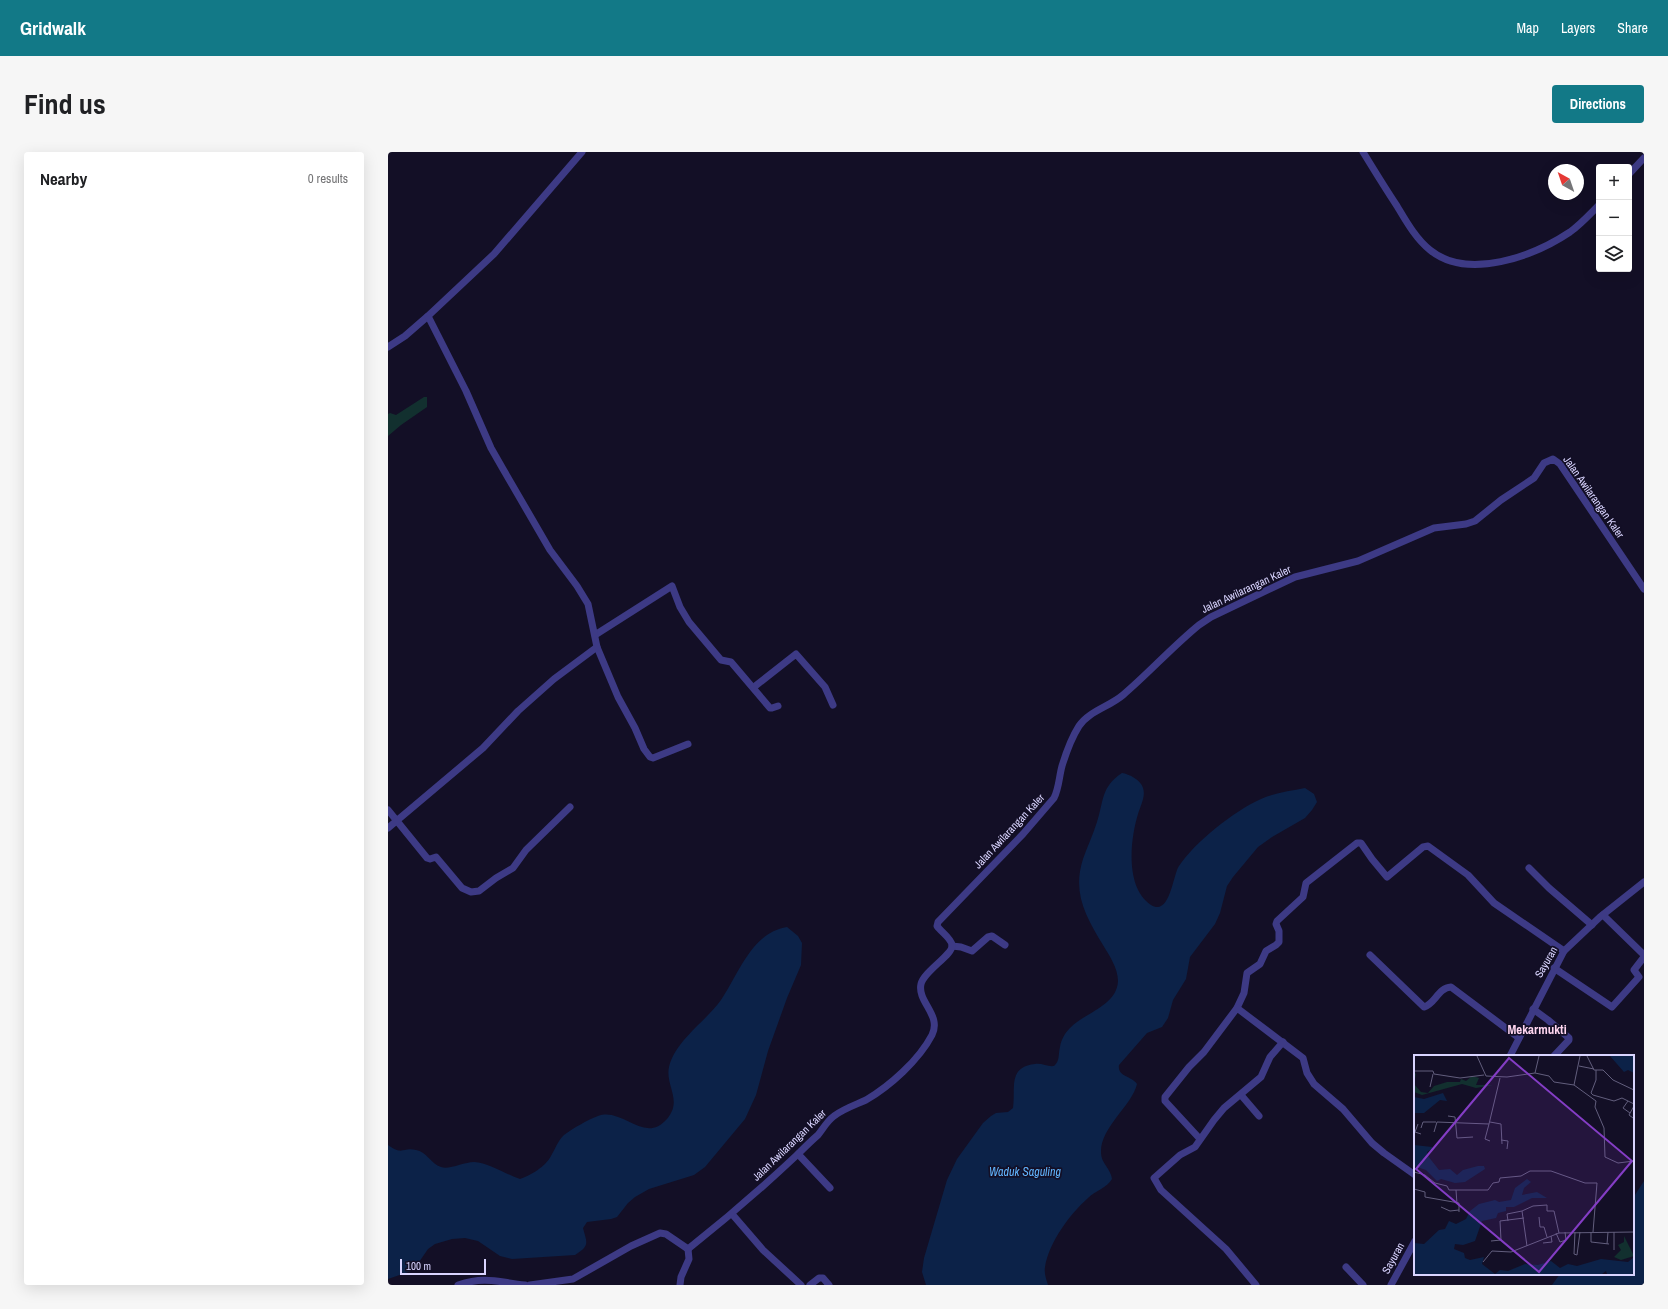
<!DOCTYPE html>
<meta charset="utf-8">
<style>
body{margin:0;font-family:"Archivo Narrow",sans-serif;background:#f6f6f6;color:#202124}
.controls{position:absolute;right:12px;top:12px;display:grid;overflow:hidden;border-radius:4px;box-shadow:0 4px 16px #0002}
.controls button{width:36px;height:36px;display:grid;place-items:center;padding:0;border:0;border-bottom:1px solid #e0e0e0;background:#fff;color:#202124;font:20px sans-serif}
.compass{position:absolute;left:1160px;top:12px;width:36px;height:36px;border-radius:50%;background:#fff;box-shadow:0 4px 16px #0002;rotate:320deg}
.scale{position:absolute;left:12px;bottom:10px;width:86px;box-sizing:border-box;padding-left:4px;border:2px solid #d9d4ff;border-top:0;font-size:11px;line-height:14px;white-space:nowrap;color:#d9d4ff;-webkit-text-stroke:3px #130f26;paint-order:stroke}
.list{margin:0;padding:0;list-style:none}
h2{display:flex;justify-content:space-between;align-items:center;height:52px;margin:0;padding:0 16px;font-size:17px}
h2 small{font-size:13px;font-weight:400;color:#757577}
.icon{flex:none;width:22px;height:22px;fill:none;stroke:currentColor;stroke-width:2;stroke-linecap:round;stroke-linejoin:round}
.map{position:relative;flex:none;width:1256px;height:1133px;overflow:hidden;border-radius:4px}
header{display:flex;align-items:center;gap:24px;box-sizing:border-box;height:56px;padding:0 20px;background:#127987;color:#fff}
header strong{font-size:19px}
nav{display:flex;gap:22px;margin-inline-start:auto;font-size:14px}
.intro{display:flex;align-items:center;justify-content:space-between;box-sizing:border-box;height:96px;padding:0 24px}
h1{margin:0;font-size:28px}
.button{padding:10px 18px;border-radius:4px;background:#127987;color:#fff;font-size:14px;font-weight:700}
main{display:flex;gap:24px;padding:0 24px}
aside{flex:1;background:#fff;border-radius:4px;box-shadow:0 4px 16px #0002}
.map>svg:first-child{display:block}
.green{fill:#12302f}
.water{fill:#0c2248}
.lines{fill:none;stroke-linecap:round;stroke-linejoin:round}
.street{stroke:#3d3a85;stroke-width:7}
.labels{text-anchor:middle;stroke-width:3.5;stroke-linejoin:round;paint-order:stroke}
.street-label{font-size:11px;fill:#d9d4ff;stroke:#130f26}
.water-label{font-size:12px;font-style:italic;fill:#62b6ff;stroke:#130f26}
.quarter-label{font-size:13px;font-weight:bold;fill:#ffd6f0;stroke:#130f26}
.inset-road{fill:none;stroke:#625e7d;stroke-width:1}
.view{fill:#843dc5;fill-opacity:0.15;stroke:#843dc5;stroke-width:2}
.inset-edge{fill:none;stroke:#d9d4ff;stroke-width:2}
</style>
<header>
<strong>Gridwalk</strong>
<nav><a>Map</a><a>Layers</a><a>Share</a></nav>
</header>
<div class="intro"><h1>Find us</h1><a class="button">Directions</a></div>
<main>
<aside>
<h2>Nearby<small>0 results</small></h2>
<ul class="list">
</ul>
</aside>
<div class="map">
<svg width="1256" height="1133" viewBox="0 0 1256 1133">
<rect width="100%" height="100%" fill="#130f26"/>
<path class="green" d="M36,245H39V255L13,273L0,284V262L2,261L8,263Z"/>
<g class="water">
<path d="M734,621C741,622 753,628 755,636C758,644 752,655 750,662C742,688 737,736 763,753C782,765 785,722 791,714C807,690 846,659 873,647C886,641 902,639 917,636L926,642L929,650L924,658L917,666L884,685L870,695L845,725L839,734L832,761L827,772L802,805L798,827L785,848L780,866L774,875L759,881L731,913C729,925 744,924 749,932C744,954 712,975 713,1001C713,1011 723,1017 724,1027C719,1036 707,1039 700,1046C682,1062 661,1090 657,1115C656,1121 658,1127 660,1133H538L534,1120L536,1106L559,1028L569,1007L595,971L603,964L608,961L620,960L625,956C628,937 619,915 647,912C654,911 660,915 666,914C672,909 670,903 672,895C673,888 677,881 682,876C696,861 729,854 730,829C730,816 721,803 715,793C698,765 684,741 695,707C699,695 705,683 709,670C716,648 713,635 734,621Z"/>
<path d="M399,775L410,784L414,791L413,813L399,846L380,899L368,943L357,967L317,1015L306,1023L261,1037L247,1045L240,1051L229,1065L223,1067L199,1070L195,1076C199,1091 202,1094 187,1103L124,1107L112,1104L90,1089L77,1086L64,1087L47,1092L40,1097L29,1113L23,1119L0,1127V993C15,1004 14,995 28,998C38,999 43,1012 53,1015C61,1018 76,1010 86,1010C101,1011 117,1022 132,1027C142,1024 158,1014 163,1004C167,997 170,989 175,984C182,978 201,967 210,964C235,955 256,993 279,967C295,948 277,934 281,915C287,889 318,869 333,848C351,822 363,781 399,775Z"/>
<path d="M1256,1029V1133H1164L1172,1122H1245V1046Z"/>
</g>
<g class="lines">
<g class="street">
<path d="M975,0C986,18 997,36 1009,54C1018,69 1028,87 1042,98C1080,129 1146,104 1182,80C1193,72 1202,62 1211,53"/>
<path d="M1241,22L1256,6"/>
<path d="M0,195L17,184L40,164L106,102L194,0"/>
<path d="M207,483L284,434L292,455L301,470L333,508L343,510L382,556H384L390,554"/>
<path d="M209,495L230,545L247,576L256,597L262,605L265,606L300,592"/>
<path d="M366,535L408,502L437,535L445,553"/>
<path d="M0,658L39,706L42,707L48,705L74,736L83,740L91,739L108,726L125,716L138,698L182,655"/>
<path d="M0,676L95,596L130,559L166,527L209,495L200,452L189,434L162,398L115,317L103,296L78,239L40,164"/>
<path d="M1141,716L1161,736L1204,773"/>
<path d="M1215,763L1256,803"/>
<path d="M564,794L573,795L584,799L600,785L604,784L617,793"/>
<path d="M982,803L1036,855C1047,852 1050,836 1063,835L1131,886"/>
<path d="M1166,816L1224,855L1251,825L1246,818L1256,805"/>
<path d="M849,856L856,841L859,821L872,812L878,799L888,793L891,790V779L888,772L889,769L915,745L918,731L969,691H973L984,707L999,725L1035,695L1040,694L1080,723L1106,751L1176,799"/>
<path d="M1145,857L1160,868L1181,886V888L1166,904"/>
<path d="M1122,904L1176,799L1212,765L1256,730"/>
<path d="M853,943L871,964"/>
<path d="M812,987L777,949V945L801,915L816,900L849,856L915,906L919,921L926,932L955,957L984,991L996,1001L1027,1023"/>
<path d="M410,1002L442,1036"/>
<path d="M344,1062L375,1098L413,1133"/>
<path d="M300,1097C338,1067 375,1035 410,1002C417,995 423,989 430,983C435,977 439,969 446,964C455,957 467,953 478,948C502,934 531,908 544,883C554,863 529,850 533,832C536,819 566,802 564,793C563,786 553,780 549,774L550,770L635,682L666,646C671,636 671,625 674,614C678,601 684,585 691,574C701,559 721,555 735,543C761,521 784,495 811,473L823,465L907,425L970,409L1046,376L1078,372L1087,369L1113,348L1146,326L1156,311L1165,307L1172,312L1256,437"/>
<path d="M958,1115L975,1133"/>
<path d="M70,1133C98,1124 109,1130 137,1133"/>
<path d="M142,1133L185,1127L243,1094L272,1081L278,1082L300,1097"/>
<path d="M292,1133L293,1125L301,1107L300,1097"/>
<path d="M422,1133L431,1126H435L441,1133"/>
<path d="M868,1133L838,1097L773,1038L766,1026L792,1003L807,995L826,968L836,956L873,925L882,905L895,890"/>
<path d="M1003,1133L1027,1089"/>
</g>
</g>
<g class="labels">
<g class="street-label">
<text transform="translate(1206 345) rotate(55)" y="4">Jalan Awilarangan Kaler</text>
<text transform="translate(858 437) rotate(-25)" y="4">Jalan Awilarangan Kaler</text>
<text transform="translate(621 679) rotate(-47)" y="4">Jalan Awilarangan Kaler</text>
<text transform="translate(1158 810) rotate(-60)" y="4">Sayuran</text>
<text transform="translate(401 993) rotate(-44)" y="4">Jalan Awilarangan Kaler</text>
<text transform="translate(1005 1106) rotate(-61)" y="4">Sayuran</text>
</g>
<g class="water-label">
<text x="637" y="1024">Waduk Saguling</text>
</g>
<g class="quarter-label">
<text x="1149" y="882">Mekarmukti</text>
</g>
</g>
<g transform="translate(1026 903)">
<rect width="220" height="220" fill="#130f26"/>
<path d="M0,17L2,19L0,29L7,37L14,38L20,31L33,27H46L47,24L52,26L58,21L65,23L62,30H79L62,33L48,29L8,40L0,37ZM210,181L220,201L207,205L200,202L207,195L204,190L210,187Z" fill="#12302f"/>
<path d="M196,1H220V18L214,15L210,17ZM29,38L33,46L26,45L10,58H0V42L10,44ZM0,90L18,92V94L13,97L14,101L25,115L36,114L43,120L49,115L64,111H70L71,114L51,127L41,128L27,124L23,126L12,115L0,111ZM113,124L117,127L110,133L108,140L123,137L133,143H118L100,152H92V156L84,158L82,163L68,166L61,186L49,190L41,189L40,194L50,198L51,203L56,205L70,202L68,209L81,219L86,215L94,216L111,209L124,210L137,206L146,213L154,209L163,211L187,204L214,207L220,202V217L218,219H193L192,216L188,219H0V188L10,189L25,175L31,174L35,166L42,169L52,164L56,156L65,149L81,145L85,147L97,145L101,133Z" fill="#0c2248"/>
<path class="inset-road" d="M63,1L72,21L93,22L121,18L135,21L140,27L160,30L182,46L181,52L190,73L191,102L204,108L220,106M173,1L180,15H189L199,25L220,35M165,11L180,14M0,16H19L20,19L46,23L70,20M121,18L125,1M160,30L166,1M16,32L19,19M179,40L200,46L208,43L220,49M179,40L177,38L182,25V15M214,46L209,53L216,58M34,61L41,62L43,83L59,82M219,63L215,60L220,51M76,67L87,69L88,89M4,69L1,77L7,79M75,69L71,84L76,86M7,73L9,67H22M20,77L23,67L75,69L86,23M87,85L94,86L93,94M0,117L11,120L21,128L33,131L35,135M0,134L11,137V142L45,148V157M35,135H74L79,128L85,127L86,123L107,121L116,116H137L171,128H183L179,177M42,135L43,149M27,152L36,156L45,155M108,156L119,151L133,150V156H140L145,178M125,162L126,172H130L133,182M94,166L93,159L108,156L113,191M161,177L160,199L163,200L166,177M177,177V187L195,189M142,178L146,187L152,185L151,177M77,186L87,185L86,166L110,163M129,188L138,187L137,181M193,189L194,177M200,195V177M69,207L78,196L97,197L145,178L220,177"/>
<path class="view" d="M95,3L218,106L125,217L2,114Z"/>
<rect width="220" height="220" class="inset-edge"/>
</g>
</svg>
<div class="controls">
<button>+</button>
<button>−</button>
<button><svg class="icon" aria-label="layers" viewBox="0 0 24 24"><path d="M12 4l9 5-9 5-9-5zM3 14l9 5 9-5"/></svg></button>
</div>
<svg class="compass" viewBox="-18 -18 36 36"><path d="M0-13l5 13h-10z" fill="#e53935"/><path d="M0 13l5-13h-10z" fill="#757577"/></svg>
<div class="scale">100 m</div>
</div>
</main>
